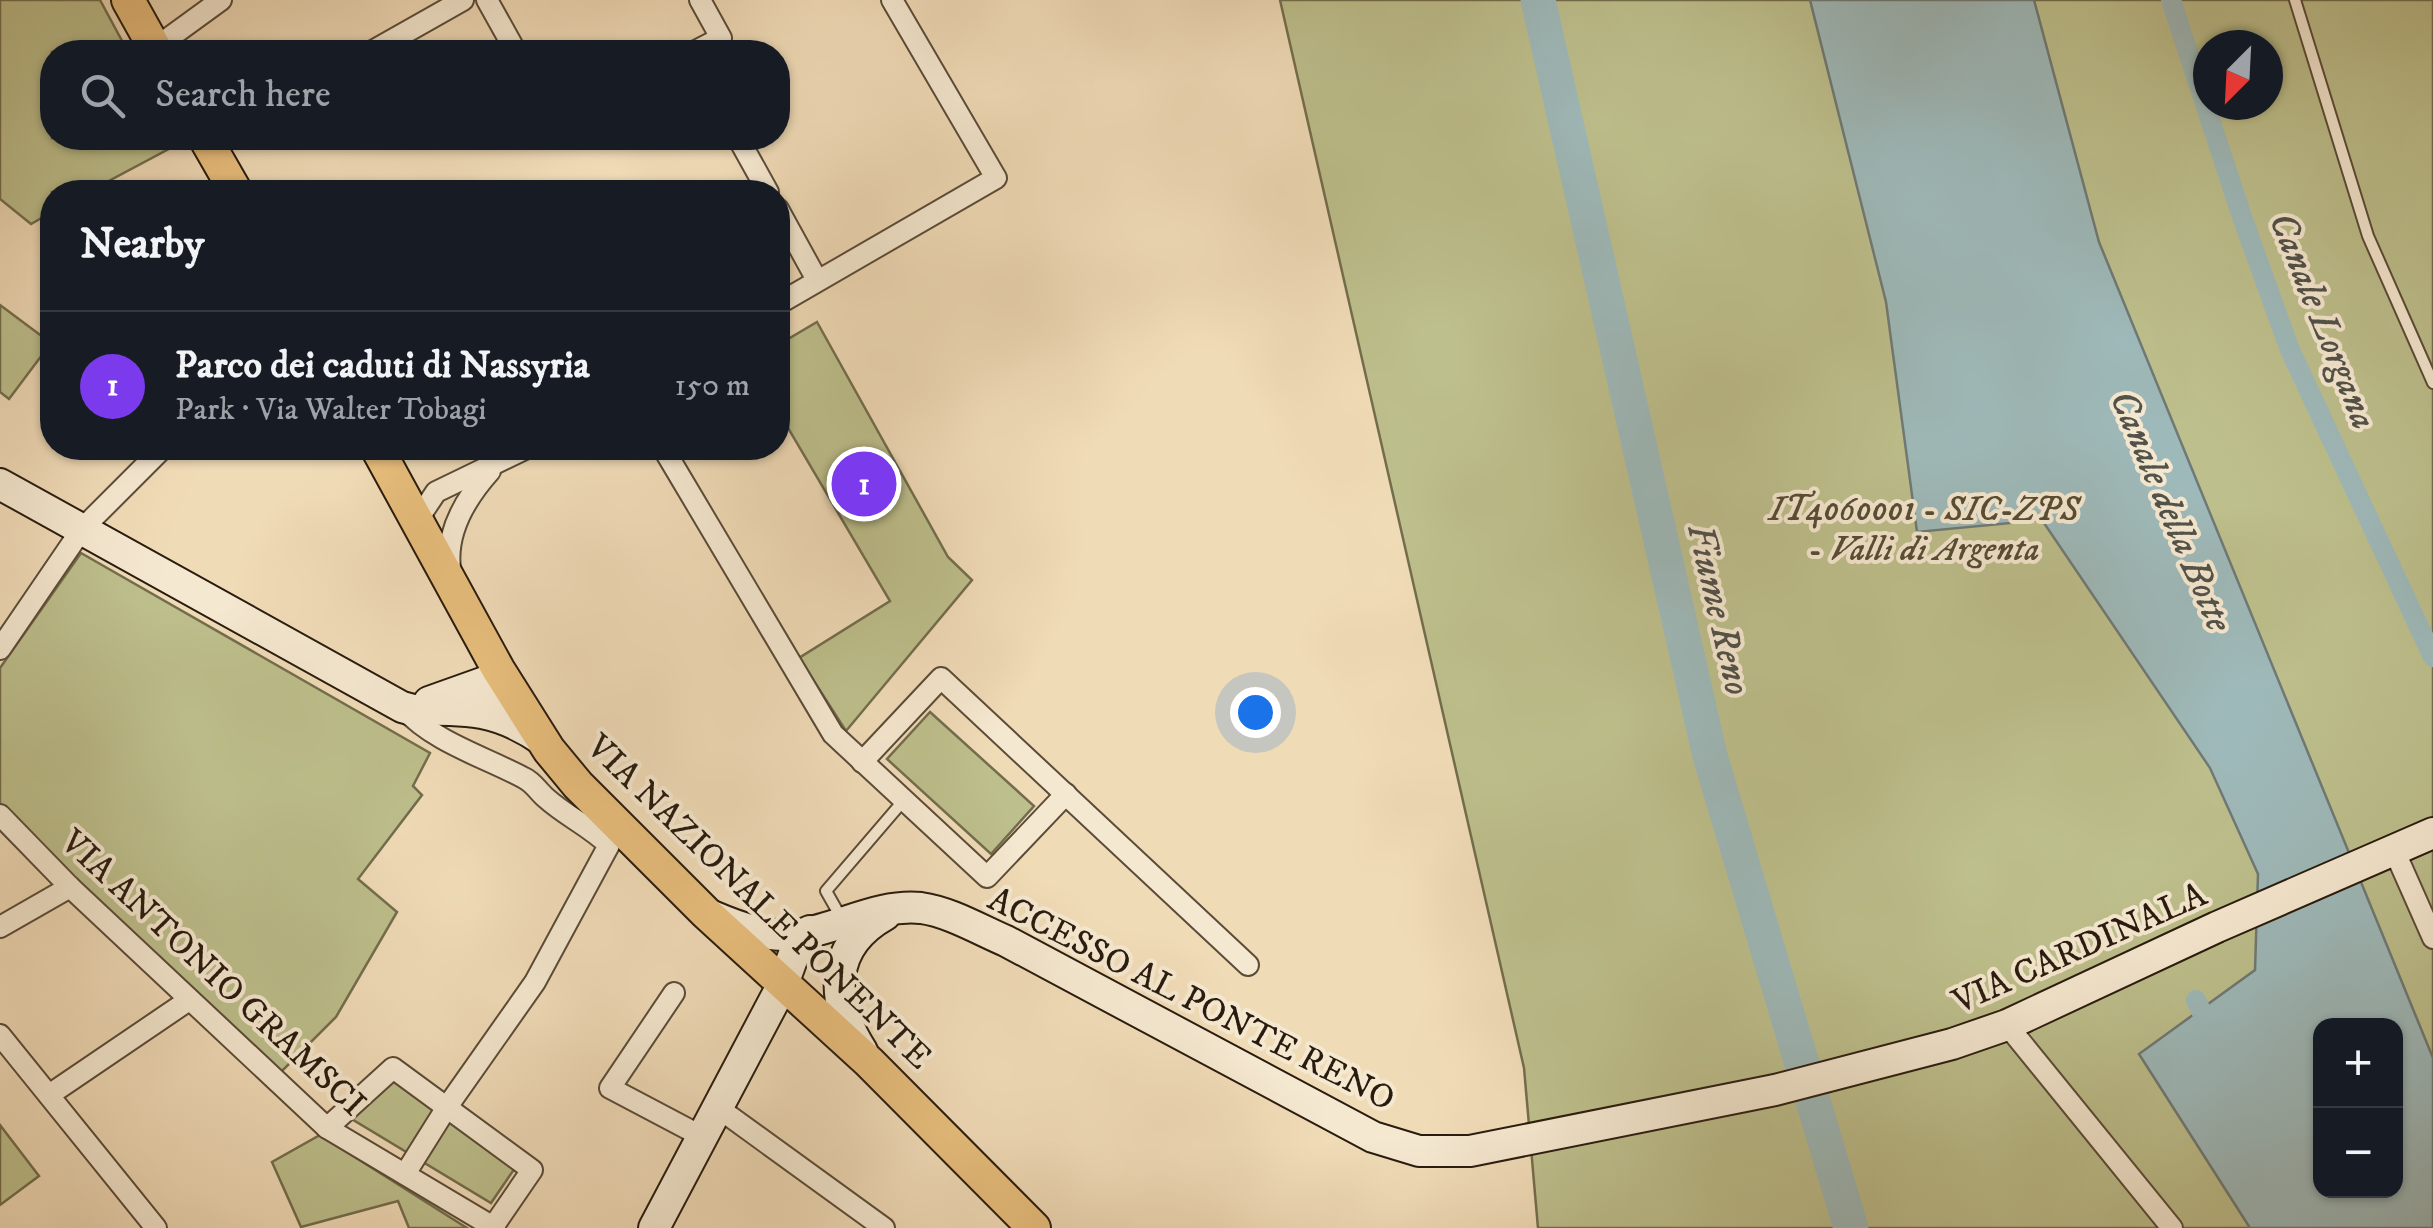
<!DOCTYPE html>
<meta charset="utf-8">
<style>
body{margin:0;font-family:"IM FELL DW Pica",serif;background:#242831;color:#f1f3f6}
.controls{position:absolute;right:30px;bottom:30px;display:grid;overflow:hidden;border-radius:20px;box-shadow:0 2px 8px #0004}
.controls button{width:90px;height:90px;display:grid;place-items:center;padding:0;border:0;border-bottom:2px solid #363941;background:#171b24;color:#f1f3f6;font:50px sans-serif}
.compass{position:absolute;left:2193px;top:30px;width:90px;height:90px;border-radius:50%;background:#171b24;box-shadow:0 2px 8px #0004;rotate:204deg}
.you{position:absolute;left:1255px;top:712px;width:35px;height:35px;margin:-25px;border:8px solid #fff;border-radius:50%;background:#1a73e8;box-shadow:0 0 0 15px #1a73e833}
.badge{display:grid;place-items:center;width:65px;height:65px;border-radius:50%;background:#7c3aed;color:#fff;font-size:32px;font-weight:700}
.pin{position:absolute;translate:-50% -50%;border:5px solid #fff;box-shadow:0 2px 10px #0006}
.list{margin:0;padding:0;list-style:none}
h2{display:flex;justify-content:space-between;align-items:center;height:130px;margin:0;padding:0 40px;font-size:42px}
h2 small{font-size:32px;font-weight:400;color:#9ea1a6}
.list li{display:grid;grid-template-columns:65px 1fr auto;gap:30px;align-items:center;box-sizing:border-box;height:150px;padding:0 40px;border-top:2px solid #363941}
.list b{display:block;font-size:38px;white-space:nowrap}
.list p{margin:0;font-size:32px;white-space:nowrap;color:#9ea1a6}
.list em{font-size:32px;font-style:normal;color:#9ea1a6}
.icon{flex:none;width:55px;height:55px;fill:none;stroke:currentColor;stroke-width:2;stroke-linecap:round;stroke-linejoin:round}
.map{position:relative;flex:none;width:2433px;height:1228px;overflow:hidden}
.search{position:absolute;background:#171b24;box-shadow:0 2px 8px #0004;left:40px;top:40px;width:750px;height:110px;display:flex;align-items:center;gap:25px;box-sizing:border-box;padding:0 35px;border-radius:40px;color:#9ea1a6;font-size:38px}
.panel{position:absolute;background:#171b24;box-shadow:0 2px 8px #0004;left:40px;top:180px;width:750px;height:280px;border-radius:40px}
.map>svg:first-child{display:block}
.green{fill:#bdbf8c;stroke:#736d4d;stroke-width:2.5;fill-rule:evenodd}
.water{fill:#9eb9b9;stroke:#6f7a75;stroke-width:2.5;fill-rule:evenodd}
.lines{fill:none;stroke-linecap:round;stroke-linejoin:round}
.canal{stroke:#9eb9b9;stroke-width:20}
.river{stroke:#9eb9b9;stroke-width:35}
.lane-casing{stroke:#5b4b38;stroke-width:14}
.street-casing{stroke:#5b4b38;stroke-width:24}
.secondary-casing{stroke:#291b0e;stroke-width:34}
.primary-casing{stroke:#291b0e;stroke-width:36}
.lane{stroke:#f5e8d0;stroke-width:10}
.street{stroke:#f5e8d0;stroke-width:20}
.secondary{stroke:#f5e8d0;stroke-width:30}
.primary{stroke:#e8be7c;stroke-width:32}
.labels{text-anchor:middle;stroke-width:8;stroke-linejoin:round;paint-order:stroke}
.park-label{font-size:35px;font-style:italic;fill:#554c34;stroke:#f5e8d0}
.street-label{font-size:35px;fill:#291b0e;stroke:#f5e8d0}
.water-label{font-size:38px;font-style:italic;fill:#52524a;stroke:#f5e8d0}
</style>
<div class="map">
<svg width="2433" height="1228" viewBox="0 0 2433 1228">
<rect width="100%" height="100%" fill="#f0dbb7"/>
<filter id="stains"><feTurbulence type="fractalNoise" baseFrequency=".002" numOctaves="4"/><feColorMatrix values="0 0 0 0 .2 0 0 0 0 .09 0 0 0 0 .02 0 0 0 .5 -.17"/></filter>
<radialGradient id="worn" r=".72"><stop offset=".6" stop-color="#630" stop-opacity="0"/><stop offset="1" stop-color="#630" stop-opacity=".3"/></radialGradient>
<g class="green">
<path d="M0,0H100L128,52H52V138H174L178,144L88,192H52V212L31,224L0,199Z"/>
<path d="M1280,0H2433V1228H1538L1524,1068ZM2208,45H2268V105H2208ZM2320,1026H2396V1190H2320Z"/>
<path d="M0,305L51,343L9,399L0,392Z"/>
<path d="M817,322L948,557L972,580L846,731L799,658L890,601L778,411V345Z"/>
<path d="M81,553L430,753L413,786L422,795L358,879L397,912L336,1017L277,1076L0,806V668Z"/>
<path d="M930,712L1034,806L991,854L887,759Z"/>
<path d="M395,1077L517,1165L491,1203L350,1118Z"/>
<path d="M0,1125L39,1176L0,1205Z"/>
<path d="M320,1135L467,1228H409L398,1201L301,1227L272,1162Z"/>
</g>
<path class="water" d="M1810,0H2034L2099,242L2433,1058V1228H2250L2139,1054L2255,970L2258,874L2210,768L2042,520L1917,532L1886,302ZM2320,1026H2396V1190H2320Z"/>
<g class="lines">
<g class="canal">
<path d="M2171,0L2241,214L2290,350L2433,657"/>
<path d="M2196,1000L2211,1032"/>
</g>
<path class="river" d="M1538,0L1710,756L1851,1228"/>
<defs>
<g id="lane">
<path d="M2295,0L2368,236L2433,383"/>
<path d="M843,921L826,891L904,800"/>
</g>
<g id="street">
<path d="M487,0L516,52"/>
<path d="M155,48L221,0"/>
<path d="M371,52L463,0"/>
<path d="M694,52L721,38L700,0"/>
<path d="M738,138L768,192"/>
<path d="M778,209L817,280"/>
<path d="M778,304L996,178L892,0"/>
<path d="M663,448L833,734L987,877L1066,794"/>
<path d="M418,519L436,492L527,448"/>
<path d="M451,575C443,535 465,499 490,471"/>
<path d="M0,649L82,529L163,448"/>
<path d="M403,708C435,743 483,756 524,778C533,782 538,791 546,798C566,816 589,826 609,845L535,982L447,1107L405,1174"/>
<path d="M862,762L941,678L1248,965"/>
<path d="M0,815L70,887L327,1128L495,1228"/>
<path d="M2394,850L2433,938"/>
<path d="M0,927L70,887"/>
<path d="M674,993L610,1088L701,1136"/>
<path d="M2007,1025L2172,1228"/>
<path d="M0,1035L156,1228"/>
<path d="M49,1095L189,1000"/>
<path d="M717,1107L884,1228"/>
<path d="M327,1128L393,1068L532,1170L493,1227"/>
</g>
<g id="secondary">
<path d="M0,484L402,707L413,710C468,709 498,709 544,741"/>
<path d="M429,702L488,681L507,684L497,697"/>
<path d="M712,916C740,928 770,939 801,934C842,927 878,904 921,908C950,912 980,930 1006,941L1373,1137L1419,1151H1470L1775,1090L1952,1044L2007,1025L2217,927L2433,833"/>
<path d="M862,1051C830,1001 828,947 885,915"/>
<path d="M654,1228L783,984L794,954L810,931"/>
</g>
<g id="primary">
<path d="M128,0L157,52"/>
<path d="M205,138L236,192"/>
<path d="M377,448L498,669L549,750L578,785L706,913L869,1062L1034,1228"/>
</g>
</defs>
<use href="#lane" class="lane-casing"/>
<use href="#street" class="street-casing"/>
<use href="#secondary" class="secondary-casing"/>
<use href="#primary" class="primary-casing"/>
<use href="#lane" class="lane"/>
<use href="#street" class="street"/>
<use href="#secondary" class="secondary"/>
<use href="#primary" class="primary"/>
</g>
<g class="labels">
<g class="park-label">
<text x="1924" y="520">IT4060001 - SIC-ZPS<tspan x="1924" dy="40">- Valli di Argenta</tspan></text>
</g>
<g class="street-label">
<text transform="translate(760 901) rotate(44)" y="12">VIA NAZIONALE PONENTE</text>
<text transform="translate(2079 947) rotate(-24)" y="12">VIA CARDINALA</text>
<text transform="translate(214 972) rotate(43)" y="12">VIA ANTONIO GRAMSCI</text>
<text transform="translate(1192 998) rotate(27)" y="12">ACCESSO AL PONTE RENO</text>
</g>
<g class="water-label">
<text transform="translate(2324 320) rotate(68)" y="13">Canale Lorgana</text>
<text transform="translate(2172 510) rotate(67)" y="13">Canale della Botte</text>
<text transform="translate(1720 609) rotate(77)" y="13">Fiume Reno</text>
</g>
</g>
<rect width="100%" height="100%" filter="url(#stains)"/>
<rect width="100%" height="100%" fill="url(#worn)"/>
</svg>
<div class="controls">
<button>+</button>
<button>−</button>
</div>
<svg class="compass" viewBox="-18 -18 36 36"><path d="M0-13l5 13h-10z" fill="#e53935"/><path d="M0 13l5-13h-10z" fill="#9ea1a6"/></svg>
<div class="you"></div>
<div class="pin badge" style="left:864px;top:484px">1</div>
<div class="search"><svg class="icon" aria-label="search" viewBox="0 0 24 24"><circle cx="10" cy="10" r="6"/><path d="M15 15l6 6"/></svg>Search here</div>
<section class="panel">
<h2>Nearby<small></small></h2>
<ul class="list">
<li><span class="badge">1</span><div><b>Parco dei caduti di Nassyria</b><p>Park · Via Walter Tobagi</p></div><em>150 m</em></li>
</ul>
</section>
</div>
